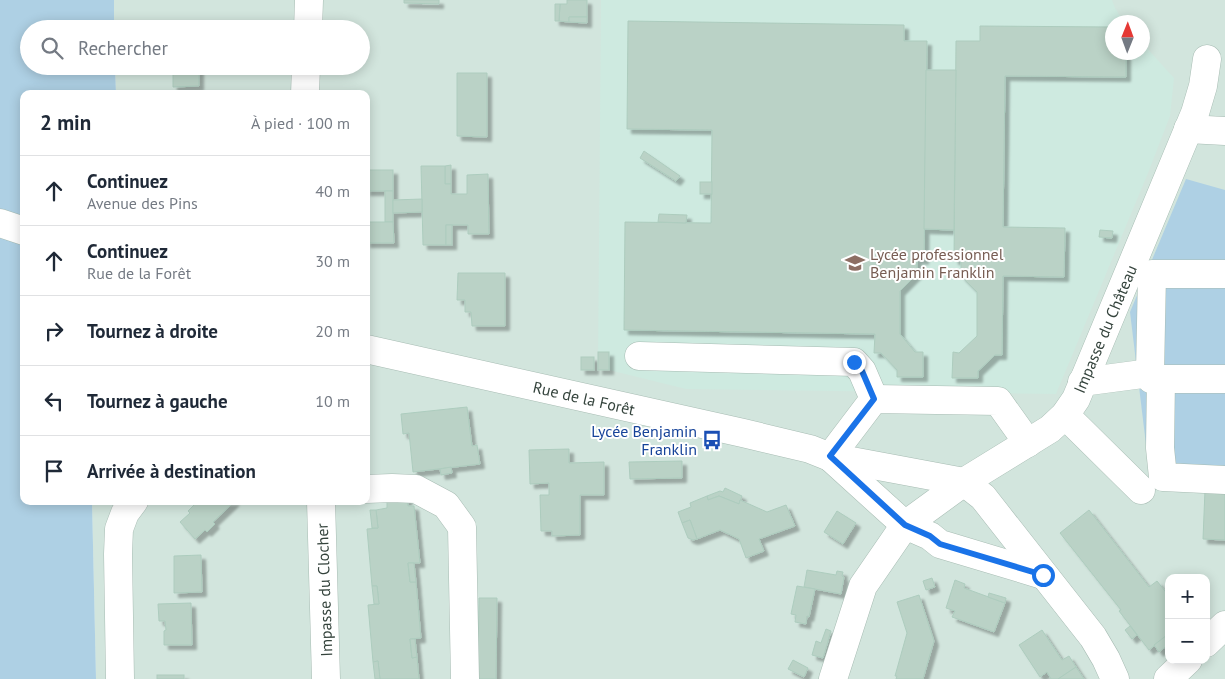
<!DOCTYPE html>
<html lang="fr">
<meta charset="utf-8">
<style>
body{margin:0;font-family:"PT Sans",sans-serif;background:#f2f2f3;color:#1f2937}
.controls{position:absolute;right:15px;bottom:15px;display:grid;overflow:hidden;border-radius:10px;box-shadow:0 2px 12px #0003}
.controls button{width:45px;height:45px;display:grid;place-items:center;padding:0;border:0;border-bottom:1px solid #e0e1e3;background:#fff;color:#1f2937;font:25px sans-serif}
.compass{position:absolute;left:1105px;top:15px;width:45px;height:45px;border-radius:50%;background:#fff;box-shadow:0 2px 12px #0003;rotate:1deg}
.stop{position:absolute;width:15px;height:15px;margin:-11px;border:4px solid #1a73e8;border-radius:50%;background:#fff}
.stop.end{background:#1a73e8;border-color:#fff;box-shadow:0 1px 5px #0008}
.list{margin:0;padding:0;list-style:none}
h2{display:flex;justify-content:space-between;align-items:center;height:65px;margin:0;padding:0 20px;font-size:21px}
h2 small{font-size:16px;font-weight:400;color:#747a83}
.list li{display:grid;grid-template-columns:32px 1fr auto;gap:15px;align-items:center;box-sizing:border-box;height:70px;padding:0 20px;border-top:1px solid #e0e1e3}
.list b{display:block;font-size:19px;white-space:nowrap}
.list p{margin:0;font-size:16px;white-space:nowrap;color:#747a83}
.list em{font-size:16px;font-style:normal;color:#747a83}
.icon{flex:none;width:28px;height:28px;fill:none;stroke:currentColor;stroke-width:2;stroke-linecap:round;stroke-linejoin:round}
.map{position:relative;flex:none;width:1225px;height:679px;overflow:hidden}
.search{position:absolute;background:#fff;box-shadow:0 2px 12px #0003;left:20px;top:20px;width:350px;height:55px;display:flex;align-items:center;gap:12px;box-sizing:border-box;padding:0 18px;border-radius:28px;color:#747a83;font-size:19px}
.panel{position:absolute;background:#fff;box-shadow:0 2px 12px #0003;left:20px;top:90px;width:350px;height:415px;border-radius:10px}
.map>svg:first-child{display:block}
.residential{fill:#d2e5dd;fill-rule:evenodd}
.education{fill:#ceeae0}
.green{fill:#aed0e4}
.building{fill:#bad2c6;stroke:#adccbe;filter:url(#shadow)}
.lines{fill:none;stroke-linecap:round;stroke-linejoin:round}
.minor-casing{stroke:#a7bcb3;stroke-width:29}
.minor{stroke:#fff;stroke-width:28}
.route{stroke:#1a73e8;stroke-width:6}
.labels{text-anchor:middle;stroke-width:4;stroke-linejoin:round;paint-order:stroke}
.education-label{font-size:16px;fill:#785e54;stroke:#fff;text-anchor:start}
.street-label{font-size:16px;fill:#34433c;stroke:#fff}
.transit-label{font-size:16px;fill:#164399;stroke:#fff;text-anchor:end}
</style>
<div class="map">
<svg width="1225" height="679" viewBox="0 0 1225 679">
<defs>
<filter id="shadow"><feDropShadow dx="4.5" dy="4.5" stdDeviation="1" flood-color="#0004"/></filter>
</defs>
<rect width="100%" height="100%" fill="#e4f1ec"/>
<path class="residential" d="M114,0H1225V679H96L92,501H366V94H116L115,66H361V29H114ZM1112,22H1142V52H1112ZM1169,578H1206V660H1169Z"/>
<path class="education" d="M601,0H1112L1115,8L1124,22H1112V52H1142L1143,44L1174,78L1170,116L1148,173L1056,394L686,389L609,370H598Z"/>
<g class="green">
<path d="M0,0H114V29H29V66H115L116,94H24V501H92L96,679H0Z"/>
<path d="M1186,179L1225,190V488L1151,486L1130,312Z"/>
</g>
<g class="building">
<path d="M404,0H439V4L404,3Z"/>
<path d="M567,0H587V17H569V22L559,21L560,4H567Z"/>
<path d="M555,4H560L559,21H555Z"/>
<path d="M569,17H587V23L569,22Z"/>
<path d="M628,21L904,25V41H927L924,260L917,259V274L900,291V334L915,352H923V377H897V370L881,353H874L875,334L624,330L625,222L711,223L712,130L627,129Z"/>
<path d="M980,26L1112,27V52H1126V77L1005,76L1003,227L1065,228L1064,277L1003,276L1002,355H995L978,371V378H952L953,352L959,353L977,336V292L961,276V260H954L956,41H980Z"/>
<path d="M173,66H199V86L173,87Z"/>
<path d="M926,70H956L954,230L924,229Z"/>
<path d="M457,73H487V137L457,136Z"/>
<path d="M644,151L680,176L676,181L640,158Z"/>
<path d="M451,165V184H445V166Z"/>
<path d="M421,166H445V184H451V194H467V175L488,174L489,234H468V225H446V245H423Z"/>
<rect x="366" y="170" width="27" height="21"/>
<rect x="700" y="182" width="12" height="12"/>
<rect x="385" y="191" width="8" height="31"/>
<path d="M422,199V212L393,213V200Z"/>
<path d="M659,214L687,215L686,223L658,222Z"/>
<path d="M366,222H393L394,243H366Z"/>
<rect x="446" y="225" width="6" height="20"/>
<path d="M1100,230L1113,231L1112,238L1099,237Z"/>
<path d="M458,273H505V326H472L471,312H465V300H457Z"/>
<rect x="598" y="352" width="11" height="18"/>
<rect x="581" y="357" width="13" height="13"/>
<path d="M467,407L472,446L477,445L480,464L413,472L409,433L403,434L401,414Z"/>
<path d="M569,449V463L604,462V495H580V535L552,536V531H541L540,495H549V483L530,484L529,450Z"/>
<path d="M682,461V478L630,479L629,462Z"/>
<path d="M451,467L452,473L441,475L440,469Z"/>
<path d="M725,488L742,496L739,504L719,496L708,500L707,496L720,491L723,492Z"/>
<path d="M1205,490L1225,491V540L1203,539Z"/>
<path d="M707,496L708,500L719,496L739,504L740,500L767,512L786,505L795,526L759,539L764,551L746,558L739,539L720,530L697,539L690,520L682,523L678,512L691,507L690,503Z"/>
<path d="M407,497L408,506H414L420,563H408L410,582H416L421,638L410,639L412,658L417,657L419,679H380L378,661L373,662L368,605L379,604L377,586H372L367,529L378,528L376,510L387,508V499Z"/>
<path d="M235,501L213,522L215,524L207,532L205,530L195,539L180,522L190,513L188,511L195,504L193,501Z"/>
<path d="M370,510H376L378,528H372Z"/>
<path d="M1089,510L1149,587L1157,581L1169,596V634L1149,650L1119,611L1121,610L1060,533Z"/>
<path d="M837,511L856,523L843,544L824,532Z"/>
<path d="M690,520L697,539L693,540L688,538L682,523Z"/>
<path d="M201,555L202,592L174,593V556Z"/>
<path d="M408,563H414L416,582H410Z"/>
<path d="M807,570L836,575L837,571L843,572L842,576L844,577L841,594L804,587Z"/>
<path d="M932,578L935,587L926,590L923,581Z"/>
<path d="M955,580L965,584L964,588L1005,603L994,632L952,617L955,611L946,608Z"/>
<path d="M372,586H377L379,604H374Z"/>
<path d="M797,586L815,589L809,617L807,616L806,624L795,622L796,615L791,614Z"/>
<path d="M989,593L1006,598L1005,603L988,597Z"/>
<path d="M919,595L934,641L923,679H896L897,676H895L907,633L897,602Z"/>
<path d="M479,598H497L496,679H478Z"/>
<path d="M191,603L192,645H164V631L166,630L165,621H159L158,604Z"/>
<path d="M1130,626L1137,635L1132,639L1125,630Z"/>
<path d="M826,629L831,631L823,658L812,655L816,641L821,643Z"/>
<path d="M1042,630L1062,660L1069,656L1076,667L1058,679H1051L1047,672L1040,677L1019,645Z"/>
<path d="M1167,635L1169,637V644L1159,652L1154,645Z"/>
<path d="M410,639H415L417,657L412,658Z"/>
<path d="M793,660L808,668L804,677L788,669Z"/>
<path d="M378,661L380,679H375L373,662Z"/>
<path d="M1076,667L1084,679H1058Z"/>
<rect x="157" y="675" width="27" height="4"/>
</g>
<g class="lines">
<defs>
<g id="minor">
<path d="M308,29L309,0"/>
<path d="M305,94L306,66"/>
<path d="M1188,129L1225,131"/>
<path d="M0,223L24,231"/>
<path d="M1225,274H1152L1150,373L1151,379H1225"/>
<path d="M366,349L743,433L810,449L830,457L964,482L983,497L1093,637L1106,659L1115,679"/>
<path d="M639,356L854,362L862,371L874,399"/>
<path d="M1161,379L1160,448L1163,477L1225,480"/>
<path d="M1082,382L1150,373"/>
<path d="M1065,415L1141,490"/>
<path d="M830,457L905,525L930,536L940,544L1043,575"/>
<path d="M830,457L874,399L998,401L1028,443"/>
<path d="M366,489L392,488L416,489L446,505L462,527L465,679"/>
<path d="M321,501L326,679"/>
<path d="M1206,643L1225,625"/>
<path d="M120,679L118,554L119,529L125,513L134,501"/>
<path d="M833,679L863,586L905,525L964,482L1050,429L1065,415L1076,399L1195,113L1203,86L1207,59"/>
<path d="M1168,679L1188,660"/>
</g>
</defs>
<use href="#minor" class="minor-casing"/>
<use href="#minor" class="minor"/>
</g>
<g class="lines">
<path class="route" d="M854,362L862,371L874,399L830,456L905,525L930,536L940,544L1043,575"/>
</g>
<defs>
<symbol id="school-bare" viewBox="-9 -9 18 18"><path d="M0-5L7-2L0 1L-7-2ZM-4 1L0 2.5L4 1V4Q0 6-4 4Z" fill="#8d6e63" stroke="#fff" stroke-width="2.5" paint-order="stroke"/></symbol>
<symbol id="bus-bare" viewBox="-9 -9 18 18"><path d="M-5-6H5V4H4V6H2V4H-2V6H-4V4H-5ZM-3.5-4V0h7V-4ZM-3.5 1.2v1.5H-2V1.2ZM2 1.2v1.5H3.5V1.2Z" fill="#1a4fb4" stroke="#fff" stroke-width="2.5" paint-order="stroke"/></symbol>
</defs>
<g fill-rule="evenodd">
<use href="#school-bare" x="841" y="249" width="28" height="28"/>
<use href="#bus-bare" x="698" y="426" width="28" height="28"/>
</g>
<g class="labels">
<g class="education-label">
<text x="870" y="260">Lycée professionnel<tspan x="870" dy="18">Benjamin Franklin</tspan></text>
</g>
<g class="street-label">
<text transform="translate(1105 329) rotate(-67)" y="6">Impasse du Château</text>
<text transform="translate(584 398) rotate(13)" y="6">Rue de la Forêt</text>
<text transform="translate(324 590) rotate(-92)" y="6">Impasse du Clocher</text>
</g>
<g class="transit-label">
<text x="697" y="437">Lycée Benjamin<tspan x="697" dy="18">Franklin</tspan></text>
</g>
</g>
</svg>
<div class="controls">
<button>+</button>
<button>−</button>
</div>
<svg class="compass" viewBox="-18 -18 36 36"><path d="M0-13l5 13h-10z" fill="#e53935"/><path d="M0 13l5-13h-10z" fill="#747a83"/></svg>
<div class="stop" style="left:1043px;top:575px"></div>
<div class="stop end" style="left:854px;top:362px"></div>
<div class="search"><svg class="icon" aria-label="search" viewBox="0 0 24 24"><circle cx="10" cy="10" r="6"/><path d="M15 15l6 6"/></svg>Rechercher</div>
<section class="panel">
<h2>2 min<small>À pied · 100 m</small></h2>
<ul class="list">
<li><svg class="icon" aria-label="ahead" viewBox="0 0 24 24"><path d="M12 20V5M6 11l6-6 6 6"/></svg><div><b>Continuez</b><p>Avenue des Pins</p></div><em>40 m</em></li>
<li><svg class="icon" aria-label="ahead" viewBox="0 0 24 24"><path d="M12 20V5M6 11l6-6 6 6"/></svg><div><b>Continuez</b><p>Rue de la Forêt</p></div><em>30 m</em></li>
<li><svg class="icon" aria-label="right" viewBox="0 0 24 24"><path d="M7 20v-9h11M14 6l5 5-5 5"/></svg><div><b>Tournez à droite</b></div><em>20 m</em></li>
<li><svg class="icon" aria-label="left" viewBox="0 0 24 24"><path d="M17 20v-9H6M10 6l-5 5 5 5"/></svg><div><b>Tournez à gauche</b></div><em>10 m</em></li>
<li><svg class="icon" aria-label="arrive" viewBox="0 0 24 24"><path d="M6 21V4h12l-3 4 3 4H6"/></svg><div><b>Arrivée à destination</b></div></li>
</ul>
</section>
</div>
